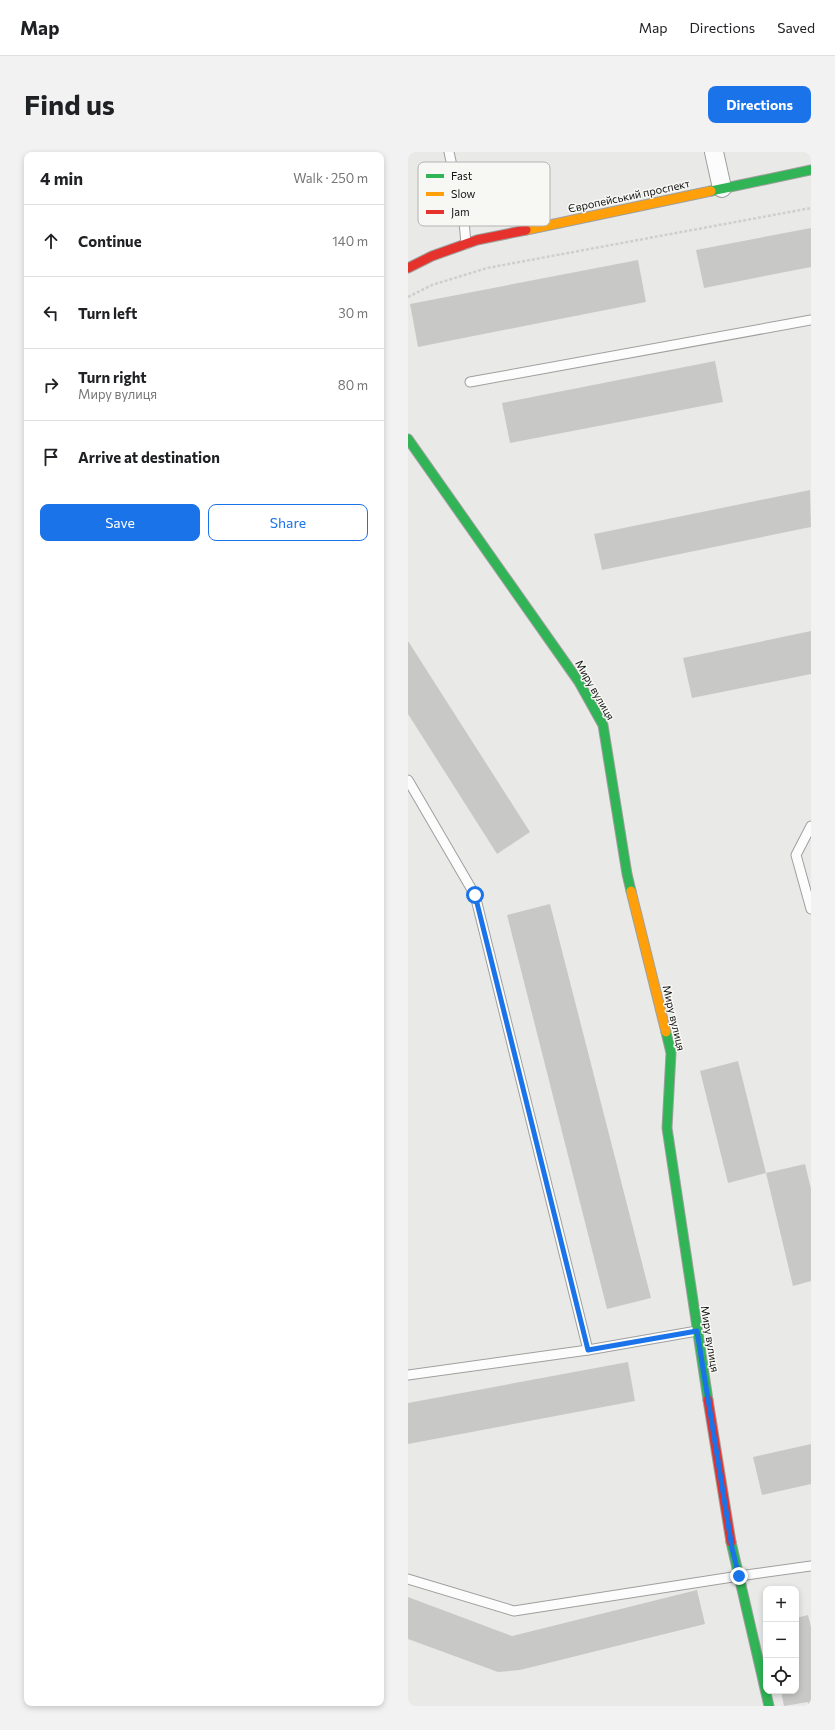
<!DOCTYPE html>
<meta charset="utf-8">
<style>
body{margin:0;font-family:Commissioner,sans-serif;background:#f2f2f2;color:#202124}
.controls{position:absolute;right:12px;bottom:12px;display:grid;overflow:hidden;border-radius:8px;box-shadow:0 2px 6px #0003}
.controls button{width:36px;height:36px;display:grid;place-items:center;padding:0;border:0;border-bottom:1px solid #e0e0e0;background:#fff;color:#202124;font:20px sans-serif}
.stop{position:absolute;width:12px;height:12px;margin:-9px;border:3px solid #1a73e8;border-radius:50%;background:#fff}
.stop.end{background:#1a73e8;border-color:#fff;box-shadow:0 1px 4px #0008}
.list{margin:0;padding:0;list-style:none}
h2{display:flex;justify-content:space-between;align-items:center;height:52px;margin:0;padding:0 16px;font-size:17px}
h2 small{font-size:13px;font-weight:400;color:#757577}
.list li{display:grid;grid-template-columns:26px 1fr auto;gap:12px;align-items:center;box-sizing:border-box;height:72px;padding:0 16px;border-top:1px solid #e0e0e0}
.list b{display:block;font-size:15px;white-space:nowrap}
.list p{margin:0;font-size:13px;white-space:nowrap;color:#757577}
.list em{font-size:13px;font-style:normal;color:#757577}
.actions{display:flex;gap:8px;padding:12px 16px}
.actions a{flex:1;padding:9px 0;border:1px solid #1a73e8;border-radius:8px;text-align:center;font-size:14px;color:#1a73e8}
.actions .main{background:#1a73e8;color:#fff}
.icon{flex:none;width:22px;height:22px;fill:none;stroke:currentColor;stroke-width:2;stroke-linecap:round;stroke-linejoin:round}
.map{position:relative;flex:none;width:403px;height:1554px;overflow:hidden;border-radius:8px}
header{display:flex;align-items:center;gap:24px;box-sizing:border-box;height:56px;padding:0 20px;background:#fff;border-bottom:1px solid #e0e0e0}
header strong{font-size:19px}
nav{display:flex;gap:22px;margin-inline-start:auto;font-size:14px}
.intro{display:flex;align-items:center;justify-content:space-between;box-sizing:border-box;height:96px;padding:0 24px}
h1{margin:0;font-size:28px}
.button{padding:10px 18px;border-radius:8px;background:#1a73e8;color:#fff;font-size:14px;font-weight:700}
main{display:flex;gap:24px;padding:0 24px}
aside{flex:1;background:#fff;border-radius:8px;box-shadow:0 2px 6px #0003}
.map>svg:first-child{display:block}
.building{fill:#c8c9c7}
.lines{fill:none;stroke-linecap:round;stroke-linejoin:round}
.lane-casing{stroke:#9fa09e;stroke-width:11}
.street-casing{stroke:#9fa09e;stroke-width:20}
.fast-casing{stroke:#9fa09e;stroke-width:11}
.slow-casing{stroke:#9fa09e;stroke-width:11}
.jam-casing{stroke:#9fa09e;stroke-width:11}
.path{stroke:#cecfce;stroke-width:2.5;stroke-dasharray:3 2;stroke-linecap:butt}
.lane{stroke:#fcfcfc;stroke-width:9}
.street{stroke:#fcfcfc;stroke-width:18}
.fast{stroke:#30b455;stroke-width:9}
.slow{stroke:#ff9f0a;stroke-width:9}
.jam{stroke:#e5322d;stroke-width:9}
.route{stroke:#1a73e8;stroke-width:5}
.labels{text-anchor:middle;stroke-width:3;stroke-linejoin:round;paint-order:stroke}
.street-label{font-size:11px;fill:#141413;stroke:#f7f8f4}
.key{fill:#f7f8f4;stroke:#b3b4b0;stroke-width:1}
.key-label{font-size:11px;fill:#141413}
</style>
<header>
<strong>Map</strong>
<nav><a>Map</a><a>Directions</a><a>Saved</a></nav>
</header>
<div class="intro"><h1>Find us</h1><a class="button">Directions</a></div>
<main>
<aside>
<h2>4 min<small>Walk · 250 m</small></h2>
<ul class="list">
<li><svg class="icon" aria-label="ahead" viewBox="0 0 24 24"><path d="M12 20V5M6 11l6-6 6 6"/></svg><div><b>Continue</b></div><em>140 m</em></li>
<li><svg class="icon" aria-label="left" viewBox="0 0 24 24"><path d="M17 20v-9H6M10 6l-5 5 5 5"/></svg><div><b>Turn left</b></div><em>30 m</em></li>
<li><svg class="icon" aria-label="right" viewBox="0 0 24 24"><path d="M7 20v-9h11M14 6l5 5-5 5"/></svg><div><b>Turn right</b><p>Миру вулиця</p></div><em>80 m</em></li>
<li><svg class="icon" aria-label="arrive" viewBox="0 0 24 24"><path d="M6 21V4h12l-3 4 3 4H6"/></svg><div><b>Arrive at destination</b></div></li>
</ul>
<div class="actions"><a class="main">Save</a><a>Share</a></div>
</aside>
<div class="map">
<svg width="403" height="1554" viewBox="0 0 403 1554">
<rect width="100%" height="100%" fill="#e9eae8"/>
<g class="building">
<path d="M403,76V115L296,136L288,98Z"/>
<path d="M230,108L238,150L10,195L2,152Z"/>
<path d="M307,209L315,250L102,291L94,251Z"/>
<path d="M402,338L403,375L194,418L186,382Z"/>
<path d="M403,479V522L284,546L275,506Z"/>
<path d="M0,489L122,680L89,702L0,562Z"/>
<path d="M142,752L243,1146L199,1157L99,763Z"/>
<path d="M330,909L358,1021L320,1031L292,919Z"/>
<path d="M397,1012L403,1037V1129L385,1134L358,1021Z"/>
<path d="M220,1210L227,1249L0,1292V1251Z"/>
<path d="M403,1292V1332L354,1343L345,1305Z"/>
<path d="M289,1438L297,1472L112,1518L90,1520L0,1487V1445L104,1484Z"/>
<path d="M400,1463L403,1475V1554H401L400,1550L376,1554L373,1539H388V1466Z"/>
</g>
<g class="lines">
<defs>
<g id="lane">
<path d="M41,0L56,69L58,92"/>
<path d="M62,230L403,168"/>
<path d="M0,628L67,743L180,1198L0,1223"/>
<path d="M403,674L388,703L403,757"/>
<path d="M180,1198L289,1179"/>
<path d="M0,1427L106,1459L331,1424L403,1414"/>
</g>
<path id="street" d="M306,0L314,36"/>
<g id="fast">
<path d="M303,39L403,18"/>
<path d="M0,287L171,530L195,573L219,722L223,739"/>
<path d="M258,880L263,901L259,976L300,1248"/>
<path d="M323,1390L361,1554"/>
</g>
<g id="slow">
<path d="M118,78L303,39"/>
<path d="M223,739L258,880"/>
</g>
<g id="jam">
<path d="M0,116L24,104L69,88L118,78"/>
<path d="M300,1248L323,1390"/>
</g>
</defs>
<use href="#lane" class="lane-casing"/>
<use href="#street" class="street-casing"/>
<use href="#fast" class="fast-casing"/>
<use href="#slow" class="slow-casing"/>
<use href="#jam" class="jam-casing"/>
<path class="path" d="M0,145L24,133L79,116L403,56"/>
<use href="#lane" class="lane"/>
<use href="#street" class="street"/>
<use href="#fast" class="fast"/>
<use href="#slow" class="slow"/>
<use href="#jam" class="jam"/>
</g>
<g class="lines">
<path class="route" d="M67,743L180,1198L289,1179L324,1396L331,1424"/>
</g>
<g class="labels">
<g class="street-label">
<text transform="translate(221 44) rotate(-12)" y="4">Європейський проспект</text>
<text transform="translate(187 538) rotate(60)" y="4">Миру вулиця</text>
<text transform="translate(266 866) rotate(77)" y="4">Миру вулиця</text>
<text transform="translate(302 1187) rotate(81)" y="4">Миру вулиця</text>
</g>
</g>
<rect x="10" y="10" width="132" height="64" rx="6" class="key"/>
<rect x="18" y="22" width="18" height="4" fill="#30b455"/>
<rect x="18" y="40" width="18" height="4" fill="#ff9f0a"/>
<rect x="18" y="58" width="18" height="4" fill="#e5322d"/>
<g class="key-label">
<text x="43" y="28">Fast</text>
<text x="43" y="46">Slow</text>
<text x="43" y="64">Jam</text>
</g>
</svg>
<div class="controls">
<button>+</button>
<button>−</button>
<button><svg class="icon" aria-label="locate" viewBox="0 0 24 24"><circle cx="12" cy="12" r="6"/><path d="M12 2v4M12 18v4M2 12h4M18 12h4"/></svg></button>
</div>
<div class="stop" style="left:67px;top:743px"></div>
<div class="stop end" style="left:331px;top:1424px"></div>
</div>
</main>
